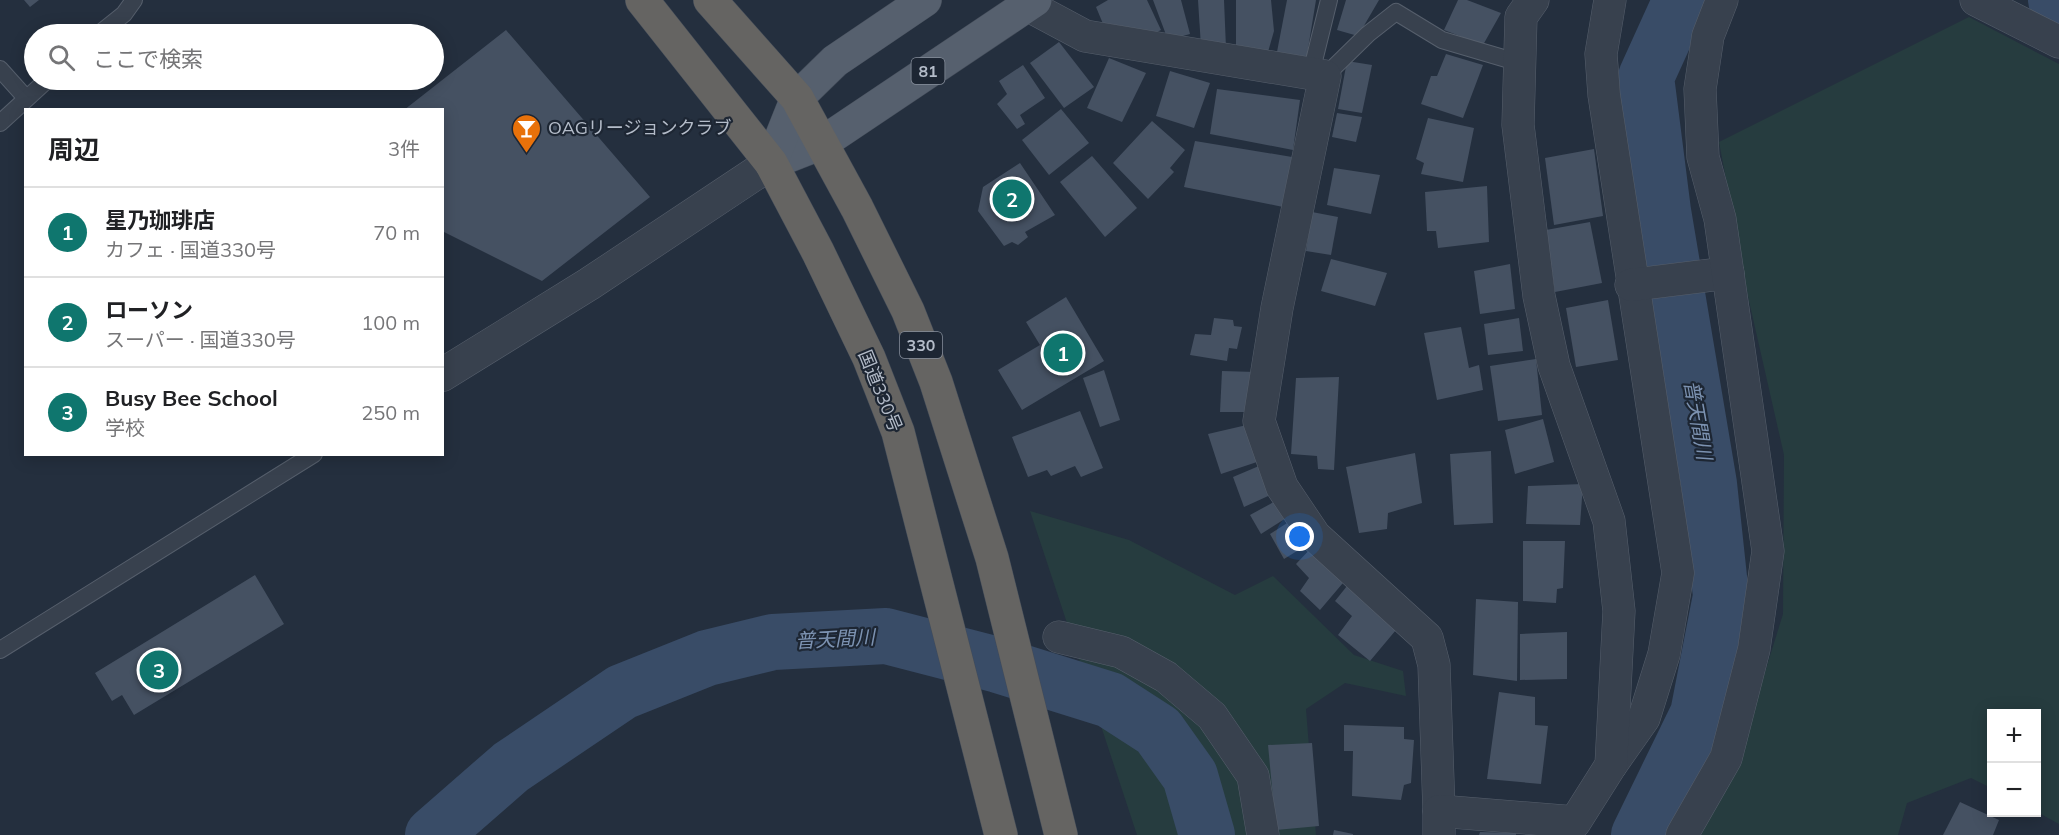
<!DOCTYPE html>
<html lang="ja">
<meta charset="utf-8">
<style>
body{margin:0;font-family:Mulish,"Noto Sans JP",sans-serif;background:#f6f6f6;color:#202124}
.controls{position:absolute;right:18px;bottom:18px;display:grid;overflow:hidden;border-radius:0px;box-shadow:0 3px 15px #0003}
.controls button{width:54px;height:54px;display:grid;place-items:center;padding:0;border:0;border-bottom:2px solid #e0e0e0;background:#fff;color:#202124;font:30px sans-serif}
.you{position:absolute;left:1300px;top:537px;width:21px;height:21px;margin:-15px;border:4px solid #fff;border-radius:50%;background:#1a73e8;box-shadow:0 0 0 9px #1a73e833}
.badge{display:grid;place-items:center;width:39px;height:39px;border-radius:50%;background:#0f766e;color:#fff;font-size:20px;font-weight:700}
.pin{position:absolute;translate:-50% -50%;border:3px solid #fff;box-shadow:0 2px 6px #0006}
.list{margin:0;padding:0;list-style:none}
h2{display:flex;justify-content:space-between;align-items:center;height:78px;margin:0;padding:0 24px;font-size:26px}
h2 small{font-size:20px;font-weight:400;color:#757577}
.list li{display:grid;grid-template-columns:39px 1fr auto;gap:18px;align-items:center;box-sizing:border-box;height:90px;padding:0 24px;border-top:2px solid #e0e0e0}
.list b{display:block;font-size:22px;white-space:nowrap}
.list p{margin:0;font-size:20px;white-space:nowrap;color:#757577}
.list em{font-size:20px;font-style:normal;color:#757577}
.icon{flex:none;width:33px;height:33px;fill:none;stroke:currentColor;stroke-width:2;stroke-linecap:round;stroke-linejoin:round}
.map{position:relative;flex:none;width:2059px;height:835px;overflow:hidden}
.search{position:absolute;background:#fff;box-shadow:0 3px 15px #0003;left:24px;top:24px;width:420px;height:66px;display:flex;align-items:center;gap:15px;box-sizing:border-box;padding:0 21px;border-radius:33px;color:#757577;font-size:22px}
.panel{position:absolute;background:#fff;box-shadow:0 3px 15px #0003;left:24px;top:108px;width:420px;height:348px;border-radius:0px}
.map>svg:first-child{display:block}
.green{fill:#263c3f}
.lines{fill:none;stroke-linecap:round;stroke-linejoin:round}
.river{stroke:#394c67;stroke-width:56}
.building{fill:#455162}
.service-casing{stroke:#565f6c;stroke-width:18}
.minor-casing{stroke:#565f6c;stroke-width:33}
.tertiary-casing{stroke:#565f6c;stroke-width:34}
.primary-casing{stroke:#414a57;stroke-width:34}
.trunk-casing{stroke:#434c59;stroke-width:34}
.service{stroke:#38414e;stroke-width:16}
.minor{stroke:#38414e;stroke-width:32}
.tertiary{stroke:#38414e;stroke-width:33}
.primary{stroke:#56606e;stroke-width:33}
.trunk{stroke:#656462;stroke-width:33}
.labels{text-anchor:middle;stroke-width:4.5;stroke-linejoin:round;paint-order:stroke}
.shield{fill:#1d2633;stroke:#878f9c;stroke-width:1.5}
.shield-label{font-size:16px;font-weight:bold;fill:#b4bcc9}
.poi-label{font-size:18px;fill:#b4bcc9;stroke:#1d2633;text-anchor:start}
.street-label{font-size:18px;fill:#b4bcc9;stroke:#1d2633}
.water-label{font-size:20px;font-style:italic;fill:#7c92b1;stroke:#1d2633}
</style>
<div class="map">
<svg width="2059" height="835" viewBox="0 0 2059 835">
<rect width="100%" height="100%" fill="#242f3e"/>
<g class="green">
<path d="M1969,17L2059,64V824L2037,812L2036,714H1992L1991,788L1971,778L1907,803L1898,835H1701L1734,772L1783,614L1784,455L1749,301L1719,142Z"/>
<path d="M1030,511L1129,540L1235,595L1273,576L1354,655L1403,671L1406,696L1345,683L1306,709L1316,835H1137Z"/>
</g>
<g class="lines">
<g class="river">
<path d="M2056,0L2059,1"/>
<path d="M433,835L511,767L622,692L707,658L773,642L886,636L998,665L1110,700L1158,731L1190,776L1207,835"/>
<path d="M1639,835L1698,714L1721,596L1709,484L1663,211L1646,77L1681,0"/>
</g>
</g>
<g class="building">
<path d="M24,0H39L30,7Z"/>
<path d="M1108,0H1147L1161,30L1143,39L1106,31L1096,7Z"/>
<path d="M1153,0H1181L1190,34L1168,40Z"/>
<path d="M1198,0H1224L1226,48L1201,47Z"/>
<path d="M1236,0H1271L1274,31L1266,59L1236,54Z"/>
<path d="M1287,0H1316L1306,61L1276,57Z"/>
<path d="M1346,0H1379L1358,36L1337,30Z"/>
<path d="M1458,0H1467L1501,13L1483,45L1444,30Z"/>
<path d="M506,30L650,197L542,281L442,231V110H404Z"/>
<path d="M1059,42L1094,87L1064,108L1030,63Z"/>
<path d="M1446,54L1483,65L1463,118L1421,104L1431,76H1437Z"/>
<path d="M1109,58L1146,73L1122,122L1087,108Z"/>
<path d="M1347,61L1372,65L1362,113L1338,109Z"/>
<path d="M1023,65L1045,98L1020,115L1025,124L1017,129L997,104L1007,94L999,81Z"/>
<path d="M1170,71L1210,83L1194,128L1156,116Z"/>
<path d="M1217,89L1300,100L1293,150L1210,134Z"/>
<path d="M1061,109L1089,143L1049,175L1022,140Z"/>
<path d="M1337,113L1362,117L1356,142L1332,137Z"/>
<path d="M1428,118L1474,128L1463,182L1421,174L1424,163L1416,159Z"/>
<path d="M1152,121L1185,150L1170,168L1174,172L1148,199L1113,163Z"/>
<path d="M1195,141L1292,157L1283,207L1184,187Z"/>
<path d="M1594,149L1603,216L1554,225L1545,158Z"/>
<path d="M1092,156L1137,208L1105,237L1060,182Z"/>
<path d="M1020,163L1055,215L1025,232L1028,237L1018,245L1012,242L1004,246L978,211L983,187Z"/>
<path d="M1334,168L1380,175L1371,214L1327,205Z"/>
<path d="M1487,186L1489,242L1438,248L1436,231H1427L1425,192Z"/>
<path d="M1312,212L1338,217L1331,255L1306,251Z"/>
<path d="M1590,222L1602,283L1555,292L1546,230Z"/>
<path d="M1331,259L1387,273L1375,306L1321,291Z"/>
<path d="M1510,264L1515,309L1480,314L1474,271Z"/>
<path d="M1066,297L1104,361L1022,410L998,370L1040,345L1026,322Z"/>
<path d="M1608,300L1618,360L1576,367L1566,308Z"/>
<path d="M1214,318L1233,320L1234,326L1242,327L1237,349L1229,348L1227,361L1190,355L1195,334L1211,335Z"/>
<path d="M1519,318L1523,351L1488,355L1484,324Z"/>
<path d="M1461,327L1469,368L1479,365L1483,390L1437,400L1424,333Z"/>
<path d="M1536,359L1542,415L1498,421L1490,366Z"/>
<path d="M1104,370L1120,420L1100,427L1083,378Z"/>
<path d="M1222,371L1256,372L1255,412H1220Z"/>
<path d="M1339,377L1334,470L1318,469L1317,456L1291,454L1296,378Z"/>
<path d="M1080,411L1103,468L1081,477L1075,466L1051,476L1047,470L1028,477L1012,437Z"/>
<path d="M1543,419L1554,462L1515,474L1505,430Z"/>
<path d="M1251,424L1263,460L1221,474L1208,434Z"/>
<path d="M1491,451L1493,523L1454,525L1450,454Z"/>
<path d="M1415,453L1422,503L1388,513L1387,529L1359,533L1346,467Z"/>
<path d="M1266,463L1277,492L1244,507L1233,477Z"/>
<path d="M1583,484L1580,525L1526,524L1528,486Z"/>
<path d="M1281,498L1291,515L1261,534L1250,515Z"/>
<path d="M1295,518L1310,543L1284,559L1270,534Z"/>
<path d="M1523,541H1565L1563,588L1557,589L1556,603L1523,601Z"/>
<path d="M1314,545L1348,577L1320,610L1300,591L1309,578L1296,564Z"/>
<path d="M255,575L284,624L134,715L122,695L112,701L95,673Z"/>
<path d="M1351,581L1401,624L1370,661L1338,635L1352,616L1335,601Z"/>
<path d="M1476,599L1518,602L1517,681L1473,675Z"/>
<path d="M1567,632V679L1520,680V634Z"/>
<path d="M1499,692L1535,697V725L1548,726L1541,784L1487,779Z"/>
<path d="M1344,725L1404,727V739L1414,740L1411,783L1404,785L1401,800L1352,796L1353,751H1344Z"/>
<path d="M1312,743L1319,826L1276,830L1268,745Z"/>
<path d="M1960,802L1999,820L1993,835H1943Z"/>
<path d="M1334,830L1353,834V835H1333Z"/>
<path d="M1480,832L1516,833V835H1479Z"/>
</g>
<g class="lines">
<defs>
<g id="service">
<path d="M99,34L124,14L134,0"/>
<path d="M0,69L26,98"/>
<path d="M1311,73L1329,0"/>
<path d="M1325,76L1368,34L1396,12L1442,40L1520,63"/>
<path d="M0,123L47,80"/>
<path d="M0,650L314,454"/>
</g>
<g id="minor">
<path d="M1610,0L1601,54L1604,95L1678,573L1664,654L1644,718L1611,765"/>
<path d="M1976,0L2059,42"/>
<path d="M1027,5L1085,36L1325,76L1277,308L1259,421L1282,487L1315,536L1427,638L1434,665L1439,811"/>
<path d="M1631,285L1728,273"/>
<path d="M1059,637L1121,652L1166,677L1212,716L1253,776L1263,835"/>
<path d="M1439,835V811L1575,822L1611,765L1619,611L1609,521L1554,366L1539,296L1518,125L1521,17L1533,0"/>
<path d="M1682,835L1726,758L1754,649L1768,551L1720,219L1703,157L1700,89L1708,36L1722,0"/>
</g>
<path id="tertiary" d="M442,375L589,284L771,163"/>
<g id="primary">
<path d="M771,163L822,143L1035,0"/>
<path d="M771,163L797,98L835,61L925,0"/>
</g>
<g id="trunk">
<path d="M642,0L771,163L818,252L869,358L898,432L1001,835"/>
<path d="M710,0L797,98L857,208L908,311L936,382L992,558L1061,835"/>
</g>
</defs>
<use href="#service" class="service-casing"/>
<use href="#minor" class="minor-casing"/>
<use href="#tertiary" class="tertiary-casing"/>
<use href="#primary" class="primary-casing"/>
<use href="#trunk" class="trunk-casing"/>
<use href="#service" class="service"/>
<use href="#minor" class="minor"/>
<use href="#tertiary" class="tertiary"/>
<use href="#primary" class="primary"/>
<use href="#trunk" class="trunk"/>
</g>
<defs>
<symbol id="bar-pin" viewBox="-11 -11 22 30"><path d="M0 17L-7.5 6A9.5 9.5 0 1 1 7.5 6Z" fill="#e8710a" stroke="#1d2633"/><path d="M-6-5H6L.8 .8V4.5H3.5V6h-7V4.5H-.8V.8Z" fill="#fff"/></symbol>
</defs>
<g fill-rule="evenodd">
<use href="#bar-pin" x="510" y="112" width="33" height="45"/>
</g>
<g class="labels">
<g class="shield">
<rect x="911.5" y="58" width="33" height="26" rx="4.5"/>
<rect x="900" y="332" width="42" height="26" rx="4.5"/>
</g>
<g class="shield-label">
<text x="928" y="77">81</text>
<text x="921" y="351">330</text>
</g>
<g class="poi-label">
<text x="548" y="134">OAGリージョンクラブ</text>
</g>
<g class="street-label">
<text transform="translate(880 391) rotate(68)" y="6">国道330号</text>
</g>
<g class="water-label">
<text transform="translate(1698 420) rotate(80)" y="7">普天間川</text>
<text transform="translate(835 639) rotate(-3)" y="7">普天間川</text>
</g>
</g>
</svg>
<div class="controls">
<button>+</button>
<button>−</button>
</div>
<div class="you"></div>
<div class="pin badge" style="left:1063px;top:353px">1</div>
<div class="pin badge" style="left:1012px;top:199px">2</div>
<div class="pin badge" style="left:159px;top:670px">3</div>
<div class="search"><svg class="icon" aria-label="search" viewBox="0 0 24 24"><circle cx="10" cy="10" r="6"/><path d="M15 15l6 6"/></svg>ここで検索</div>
<section class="panel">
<h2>周辺<small>3件</small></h2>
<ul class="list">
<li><span class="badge">1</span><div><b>星乃珈琲店</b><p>カフェ · 国道330号</p></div><em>70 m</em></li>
<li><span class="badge">2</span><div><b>ローソン</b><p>スーパー · 国道330号</p></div><em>100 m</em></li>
<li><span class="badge">3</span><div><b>Busy Bee School</b><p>学校</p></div><em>250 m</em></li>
</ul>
</section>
</div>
